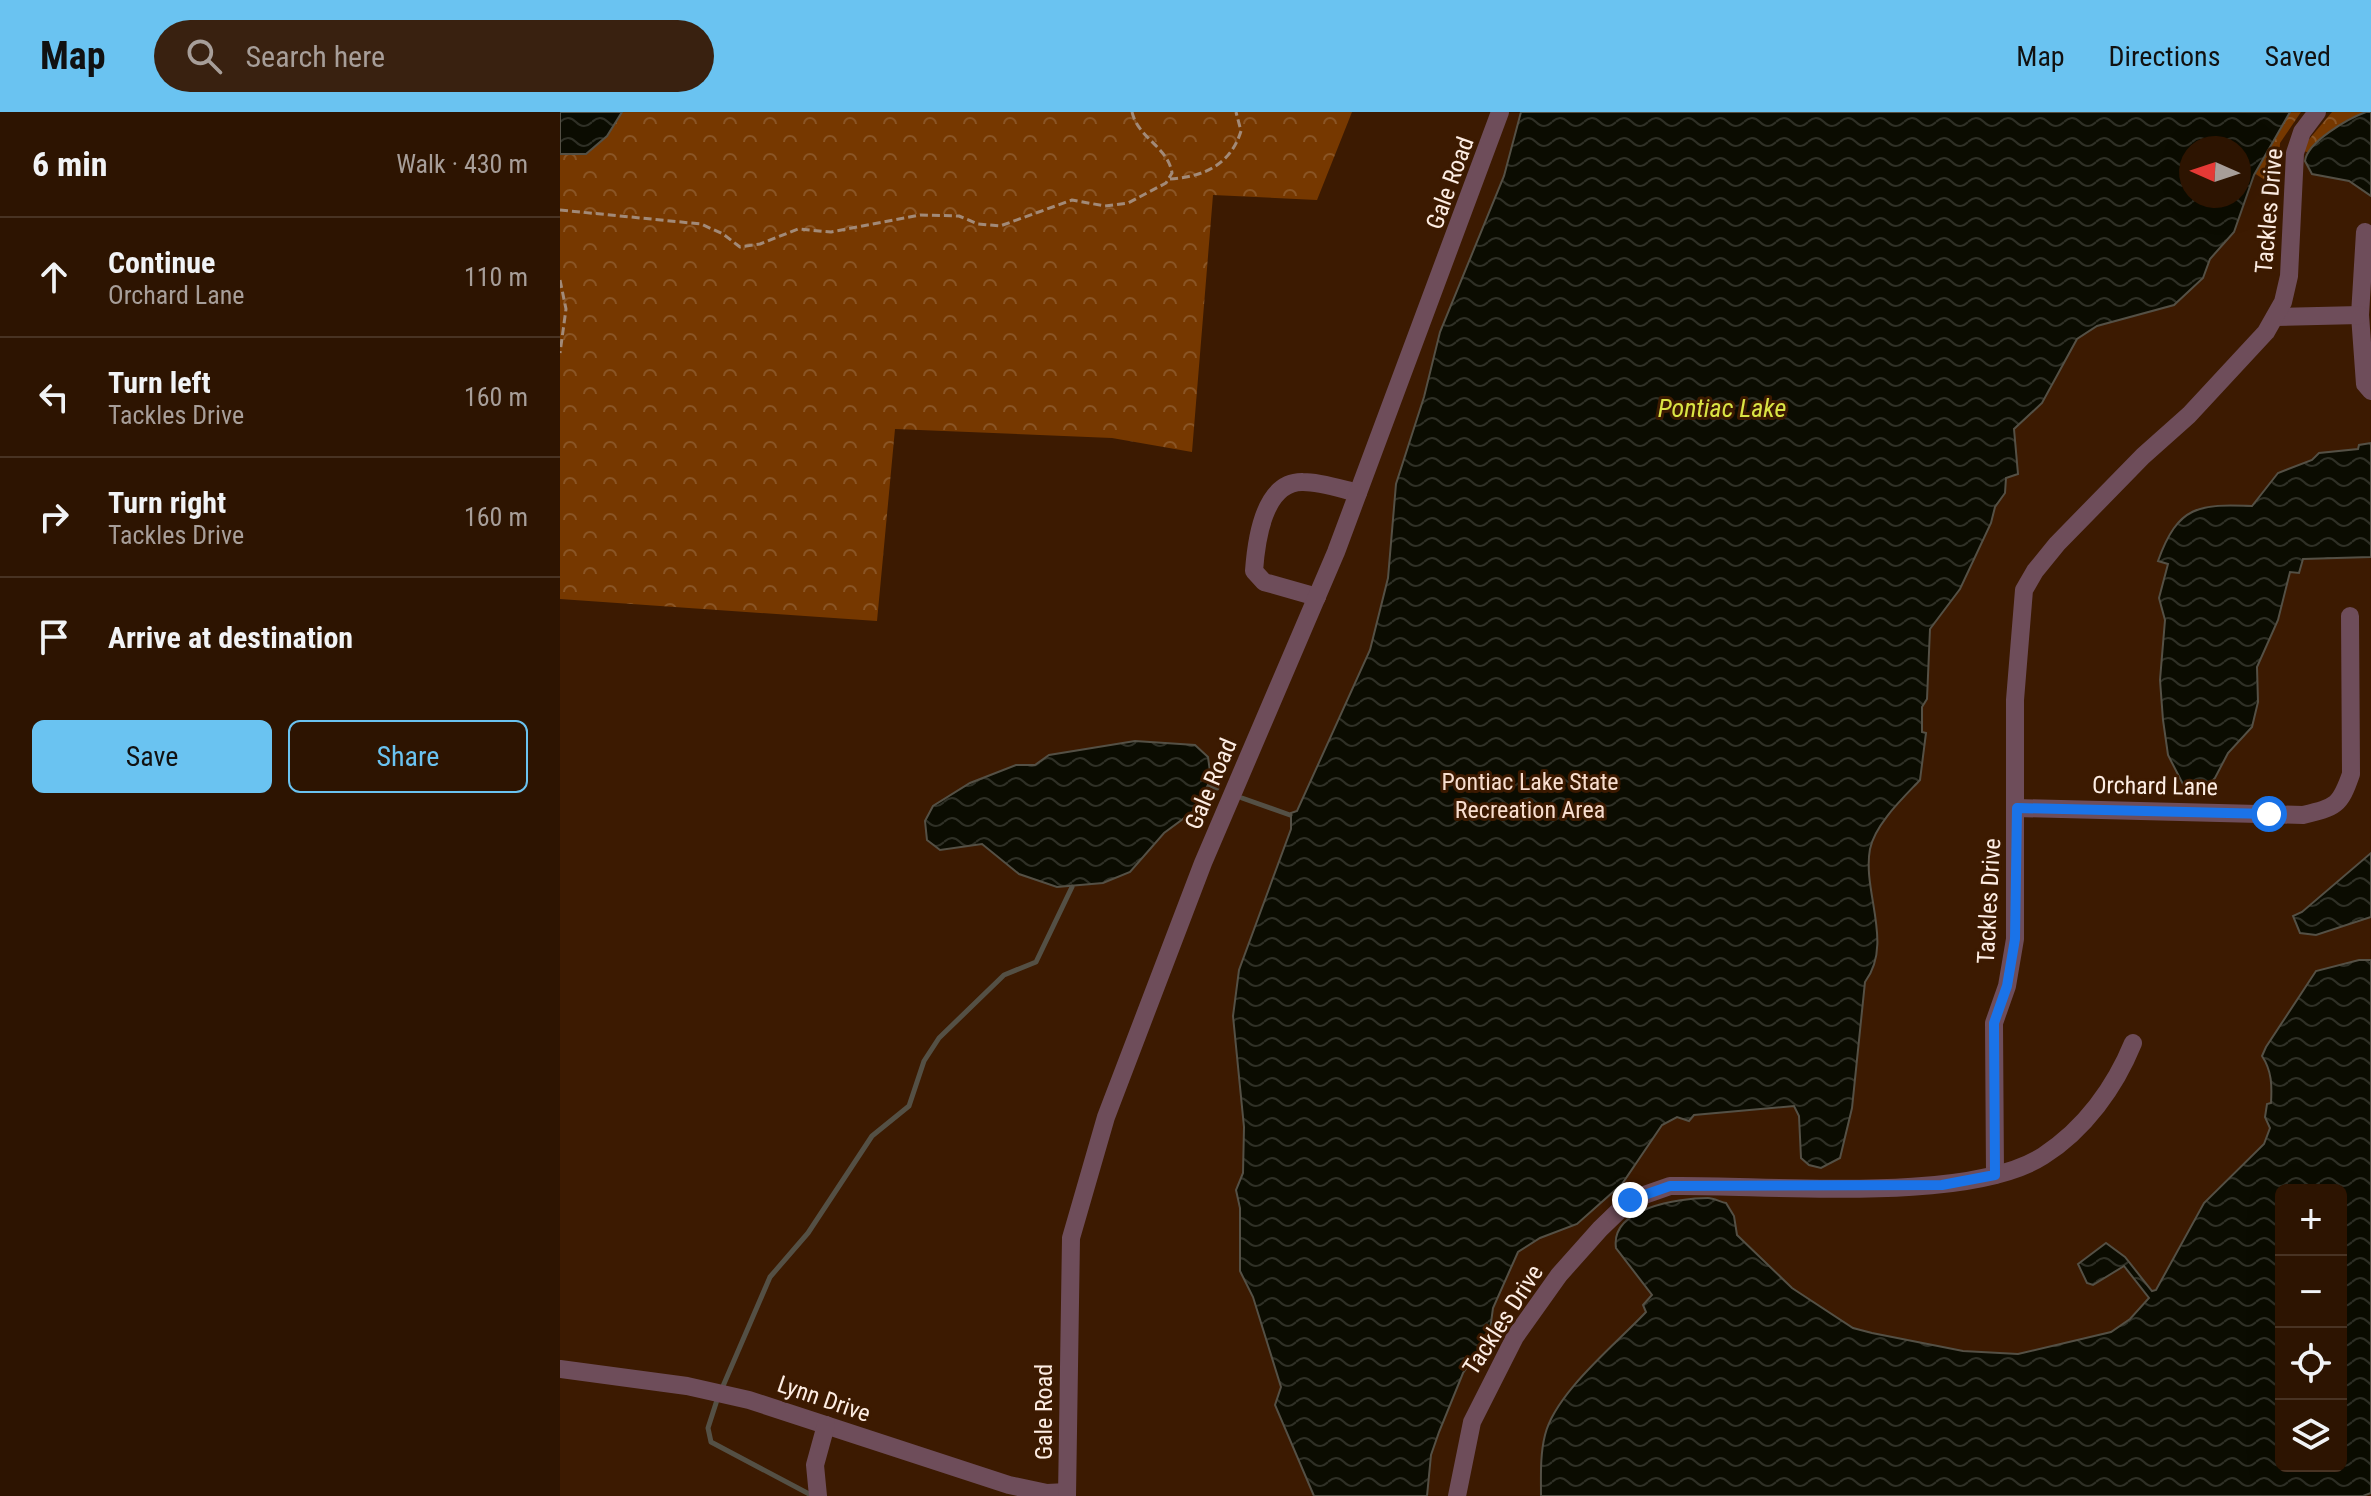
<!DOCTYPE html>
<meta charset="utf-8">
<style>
body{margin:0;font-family:"Roboto Condensed",sans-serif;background:#392110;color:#f1f3f6}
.controls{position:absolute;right:24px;bottom:24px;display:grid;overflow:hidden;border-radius:12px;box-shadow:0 8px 32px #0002}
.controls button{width:72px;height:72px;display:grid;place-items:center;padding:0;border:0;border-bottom:2px solid #483323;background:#2d1401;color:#f1f3f6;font:40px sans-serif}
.compass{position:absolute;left:1619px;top:24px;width:72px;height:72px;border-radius:50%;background:#2d1401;box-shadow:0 8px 32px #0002;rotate:273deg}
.stop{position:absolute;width:24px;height:24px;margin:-18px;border:6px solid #1a73e8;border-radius:50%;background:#fff}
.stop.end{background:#1a73e8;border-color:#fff;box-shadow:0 2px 8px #0008}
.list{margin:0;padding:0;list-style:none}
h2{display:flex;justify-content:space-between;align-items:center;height:104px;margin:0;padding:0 32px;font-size:34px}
h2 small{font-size:26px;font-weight:400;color:#a79e99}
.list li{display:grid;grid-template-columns:52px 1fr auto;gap:24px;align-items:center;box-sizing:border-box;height:120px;padding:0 32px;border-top:2px solid #483323}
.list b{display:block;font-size:30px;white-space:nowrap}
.list p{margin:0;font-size:26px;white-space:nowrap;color:#a79e99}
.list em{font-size:26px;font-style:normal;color:#a79e99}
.actions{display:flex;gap:16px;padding:24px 32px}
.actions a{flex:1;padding:18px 0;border:2px solid #6ac3f1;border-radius:12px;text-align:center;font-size:28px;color:#6ac3f1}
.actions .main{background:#6ac3f1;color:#111}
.icon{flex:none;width:44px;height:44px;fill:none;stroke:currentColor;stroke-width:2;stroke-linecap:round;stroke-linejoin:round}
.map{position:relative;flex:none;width:1811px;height:1384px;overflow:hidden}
header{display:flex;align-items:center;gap:48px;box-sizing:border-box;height:112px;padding:0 40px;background:#6ac3f1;color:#111}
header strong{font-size:38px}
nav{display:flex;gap:44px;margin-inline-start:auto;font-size:28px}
.search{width:560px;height:72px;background:#392110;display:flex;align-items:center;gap:20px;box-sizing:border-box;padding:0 28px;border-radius:44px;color:#a79e99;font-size:30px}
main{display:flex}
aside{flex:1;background:#2d1401}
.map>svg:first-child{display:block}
.park{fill:url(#park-crowns)}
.water{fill:url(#water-waves);stroke:#545045;stroke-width:2;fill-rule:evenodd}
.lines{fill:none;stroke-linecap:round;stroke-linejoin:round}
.stream{stroke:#545045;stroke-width:5}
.path{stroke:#a28a78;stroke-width:3;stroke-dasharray:8 4;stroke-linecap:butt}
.minor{stroke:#6e4d5a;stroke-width:18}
.route{stroke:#1a73e8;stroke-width:10}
.labels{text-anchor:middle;stroke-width:6;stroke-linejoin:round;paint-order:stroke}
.street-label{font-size:24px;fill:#fdede3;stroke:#3c1a01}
.park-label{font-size:24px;fill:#f8decf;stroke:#3c1a01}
.water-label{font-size:26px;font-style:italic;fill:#dae444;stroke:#3c1a01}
</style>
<header>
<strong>Map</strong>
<div class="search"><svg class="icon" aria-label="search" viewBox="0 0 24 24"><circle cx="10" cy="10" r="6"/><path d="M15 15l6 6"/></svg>Search here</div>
<nav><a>Map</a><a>Directions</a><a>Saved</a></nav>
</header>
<main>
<aside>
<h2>6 min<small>Walk · 430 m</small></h2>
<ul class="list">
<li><svg class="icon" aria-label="ahead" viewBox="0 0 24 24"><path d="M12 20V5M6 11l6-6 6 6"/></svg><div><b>Continue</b><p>Orchard Lane</p></div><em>110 m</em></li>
<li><svg class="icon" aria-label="left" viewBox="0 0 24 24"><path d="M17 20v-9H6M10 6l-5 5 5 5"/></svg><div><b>Turn left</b><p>Tackles Drive</p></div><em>160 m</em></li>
<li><svg class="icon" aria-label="right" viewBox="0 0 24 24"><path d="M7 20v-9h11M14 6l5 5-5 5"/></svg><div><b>Turn right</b><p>Tackles Drive</p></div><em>160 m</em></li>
<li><svg class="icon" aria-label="arrive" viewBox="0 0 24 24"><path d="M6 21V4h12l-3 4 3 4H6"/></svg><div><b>Arrive at destination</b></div></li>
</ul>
<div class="actions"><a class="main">Save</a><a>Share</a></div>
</aside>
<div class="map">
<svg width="1811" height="1384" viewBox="0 0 1811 1384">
<defs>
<pattern id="park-crowns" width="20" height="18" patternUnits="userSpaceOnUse" patternTransform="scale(2)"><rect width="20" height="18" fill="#763800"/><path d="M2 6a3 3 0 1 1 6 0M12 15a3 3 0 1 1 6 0" fill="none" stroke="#8a5525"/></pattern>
<pattern id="water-waves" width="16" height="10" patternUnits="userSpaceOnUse" patternTransform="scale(2)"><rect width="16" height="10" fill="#0b0c01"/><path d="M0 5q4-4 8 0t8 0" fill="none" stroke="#2f3026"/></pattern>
</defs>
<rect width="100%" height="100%" fill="#3c1a01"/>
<g class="park">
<path d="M0,0H792L757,88L653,83L632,340L552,326L335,317L317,509L0,487Z"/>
<path d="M1602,0H1741L1720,31L1717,76L1679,51V36Z"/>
<path d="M1772,0H1811V59L1740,38Z"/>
</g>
<g class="water">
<path d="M0,0H62L47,24L26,42H0Z"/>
<path d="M961,0H1730L1694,63L1674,120L1650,147L1643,166L1614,193L1537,214L1517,227L1482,291L1454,317L1458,362L1446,366L1445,381L1435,395L1431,411L1400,477L1370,517L1367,587L1362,595V620L1366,621L1360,668C1344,685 1315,712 1310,737C1302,780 1334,831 1305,870L1292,996L1280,1046L1261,1056L1249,1053L1241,1046L1239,1004L1234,994L1134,1003L1129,1009L1117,1005L1102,1013L1062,1072L1017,1112L980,1126L958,1140L933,1196L929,1225L903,1261L879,1320L871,1343L867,1384H754L715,1293L721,1275L693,1185L680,1159V1096L676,1078L683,1061L684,1015L673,904L679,858L731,717V701L737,699L810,538L828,466L836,372L864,285L880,220L944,64ZM1631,36H1679V84H1631Z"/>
<path d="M1806,0H1811V84L1789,69L1752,62L1745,49C1747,30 1789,6 1806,0Z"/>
<path d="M1811,331V445L1743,447L1739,461L1730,460L1718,508L1697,555L1698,590L1692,615L1668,641L1655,666L1644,677L1627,680L1608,643L1603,608L1600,568L1605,508L1599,486L1608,452L1598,449C1618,393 1639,392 1692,394L1718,361L1752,348L1759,341L1798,337L1799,333Z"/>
<path d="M575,629L635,633L648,645L651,667L635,698L604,721L570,760L543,771L497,775L459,762L422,732L380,738L367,728L365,709L373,694L410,671L456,653H475L489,643Z"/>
<path d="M1811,741V805L1756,823L1740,821L1733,804L1742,800Z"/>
<path d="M1799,848H1811V1381L1803,1384H981C981,1363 980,1343 985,1323C995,1281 1056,1232 1086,1200L1083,1193L1092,1183L1056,1136C1050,1096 1119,1086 1148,1086C1153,1086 1161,1090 1166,1091L1174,1104L1177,1123L1232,1176L1293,1216L1312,1221L1403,1239L1458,1242L1551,1220L1570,1207L1589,1186L1564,1154L1533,1173L1527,1171L1518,1152L1546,1131L1565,1145L1592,1179L1596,1178L1644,1091L1704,1032L1710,1016L1705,1005L1707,992L1711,991C1712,974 1712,959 1702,944L1706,935L1756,859ZM1721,1078H1781V1354H1721Z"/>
</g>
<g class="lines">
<g class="stream">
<path d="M650,673L657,676"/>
<path d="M682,686L730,703"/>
<path d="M251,1383L151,1330L148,1316L157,1288L210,1165L248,1121L312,1024L349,994L364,949L379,926L444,863L476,850L512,775"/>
</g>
<g class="path">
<path d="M610,67C644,65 671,52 681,19L676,0"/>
<path d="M0,98L141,112L163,122L180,135L200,132L238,117L271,120L360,103L399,104L418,112L440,114L512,88L545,94L568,91L606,71L612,61C608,35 578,26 572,0"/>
<path d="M0,168L6,197L0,241"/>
</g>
<g class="minor">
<path d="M1805,120L1800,203L1805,272L1811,279"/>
<path d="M1715,205L1800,203"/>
<path d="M757,485L704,470L694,459C696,431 703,369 743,370C761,370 781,377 798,381"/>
<path d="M1457,696L1743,703C1776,695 1780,694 1791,662L1790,504"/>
<path d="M1435,1063L1434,911L1447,874L1455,827V588L1464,478L1475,459L1497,432L1583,344L1629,303L1706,220L1723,190L1729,164L1735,41L1742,20L1757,0"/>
<path d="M0,1257L127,1274L189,1288L449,1373L487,1381L507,1380"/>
<path d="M258,1384L255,1353L266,1313"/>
<path d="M507,1384L511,1126L546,1005L643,751L776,440L940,0"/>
<path d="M897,1384L912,1310L955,1225L999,1163L1040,1117L1070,1088L1110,1074C1205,1072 1406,1093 1483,1044C1525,1017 1555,975 1573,931"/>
</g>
</g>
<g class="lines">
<path class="route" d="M1070,1088L1110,1074L1382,1073L1435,1063L1434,911L1447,874L1455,827L1457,696L1709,702"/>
</g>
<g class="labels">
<g class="street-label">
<text transform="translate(890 71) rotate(-70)" y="8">Gale Road</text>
<text transform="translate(1709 99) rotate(-85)" y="8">Tackles Drive</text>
<text transform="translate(651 672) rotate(-67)" y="8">Gale Road</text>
<text transform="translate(1595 674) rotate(1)" y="8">Orchard Lane</text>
<text transform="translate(1429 789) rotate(-87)" y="8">Tackles Drive</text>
<text transform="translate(943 1208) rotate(-57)" y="8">Tackles Drive</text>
<text transform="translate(264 1287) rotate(19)" y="8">Lynn Drive</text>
<text transform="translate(484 1300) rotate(-90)" y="8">Gale Road</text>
</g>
<g class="park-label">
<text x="970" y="678">Pontiac Lake State<tspan x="970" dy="28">Recreation Area</tspan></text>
</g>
<g class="water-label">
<text x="1162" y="305">Pontiac Lake</text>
</g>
</g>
</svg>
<div class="controls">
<button>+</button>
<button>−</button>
<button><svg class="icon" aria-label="locate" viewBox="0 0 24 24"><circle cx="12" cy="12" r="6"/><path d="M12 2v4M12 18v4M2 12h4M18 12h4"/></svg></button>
<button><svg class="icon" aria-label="layers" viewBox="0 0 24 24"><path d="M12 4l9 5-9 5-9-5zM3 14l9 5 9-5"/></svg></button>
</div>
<svg class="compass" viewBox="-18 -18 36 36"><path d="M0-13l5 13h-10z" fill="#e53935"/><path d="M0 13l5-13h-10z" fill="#a79e99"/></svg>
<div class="stop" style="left:1709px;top:702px"></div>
<div class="stop end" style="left:1070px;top:1088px"></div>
</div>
</main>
